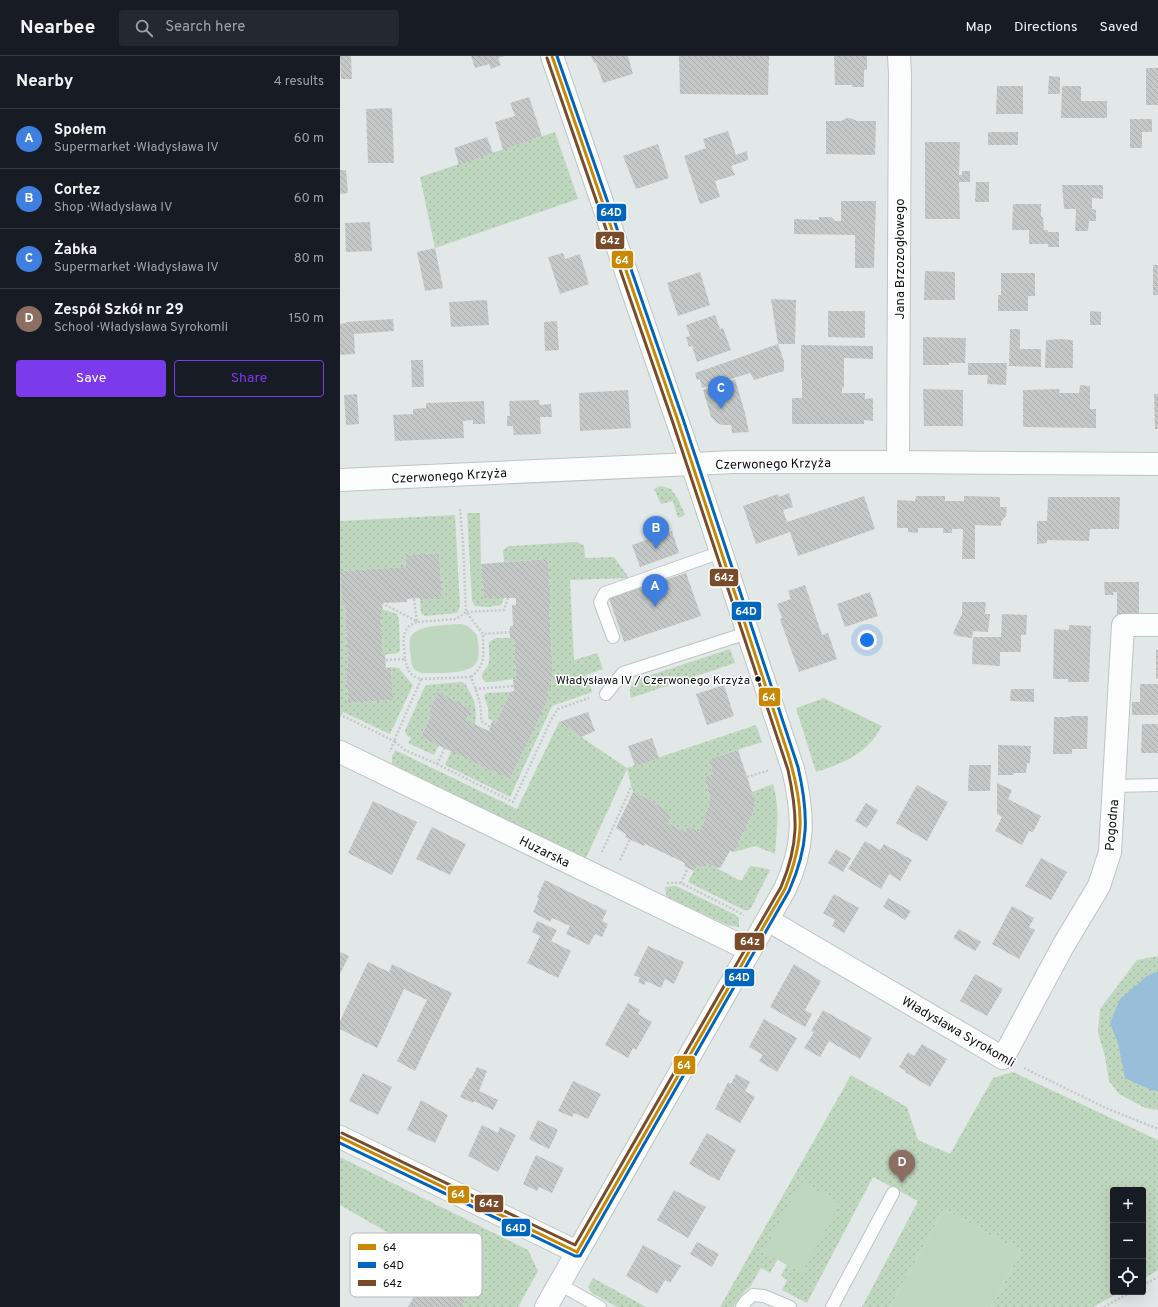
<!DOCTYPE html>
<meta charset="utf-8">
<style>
body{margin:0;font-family:Overpass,sans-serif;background:#242831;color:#f1f3f6}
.controls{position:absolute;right:12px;bottom:12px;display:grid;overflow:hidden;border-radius:4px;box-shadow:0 4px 16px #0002}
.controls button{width:36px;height:36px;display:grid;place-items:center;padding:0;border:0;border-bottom:1px solid #363941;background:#171b24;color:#f1f3f6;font:20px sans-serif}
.you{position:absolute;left:527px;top:584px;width:14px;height:14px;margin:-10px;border:3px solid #fff;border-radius:50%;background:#1a73e8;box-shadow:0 0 0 6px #1a73e833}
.badge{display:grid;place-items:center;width:26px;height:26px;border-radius:50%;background:#7c3aed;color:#fff;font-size:13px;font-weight:700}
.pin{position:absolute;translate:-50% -33px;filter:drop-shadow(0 1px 2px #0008)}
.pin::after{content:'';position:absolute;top:21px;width:14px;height:12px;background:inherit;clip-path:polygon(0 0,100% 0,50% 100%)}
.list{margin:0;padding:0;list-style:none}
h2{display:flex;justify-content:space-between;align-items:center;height:52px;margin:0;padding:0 16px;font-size:17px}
h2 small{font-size:13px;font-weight:400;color:#9ea1a6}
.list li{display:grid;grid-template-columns:26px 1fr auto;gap:12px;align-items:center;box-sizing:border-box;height:60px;padding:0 16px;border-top:1px solid #363941}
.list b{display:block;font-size:15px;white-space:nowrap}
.list p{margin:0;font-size:13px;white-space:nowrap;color:#9ea1a6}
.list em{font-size:13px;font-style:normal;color:#9ea1a6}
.actions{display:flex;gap:8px;padding:12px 16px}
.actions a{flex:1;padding:9px 0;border:1px solid #7c3aed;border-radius:4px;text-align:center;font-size:14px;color:#7c3aed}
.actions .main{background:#7c3aed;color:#fff}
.icon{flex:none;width:22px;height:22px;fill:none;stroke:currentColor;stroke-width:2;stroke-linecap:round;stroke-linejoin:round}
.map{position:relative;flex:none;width:818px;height:1251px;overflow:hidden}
header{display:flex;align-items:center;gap:24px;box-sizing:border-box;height:56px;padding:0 20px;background:#171b24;border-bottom:1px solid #363941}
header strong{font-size:19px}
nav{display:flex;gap:22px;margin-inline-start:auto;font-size:14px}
.search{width:280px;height:36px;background:#242831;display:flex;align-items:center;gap:10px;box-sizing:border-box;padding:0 14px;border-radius:4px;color:#9ea1a6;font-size:15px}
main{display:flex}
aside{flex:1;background:#171b24}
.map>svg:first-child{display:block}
.grass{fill:url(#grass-dots)}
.park{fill:#c0d7bf}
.water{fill:#98bed9}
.building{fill:url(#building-back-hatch)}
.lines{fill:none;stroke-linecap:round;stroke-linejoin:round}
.lane-casing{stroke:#bec4c3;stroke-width:14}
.street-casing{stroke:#bec4c3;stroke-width:24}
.secondary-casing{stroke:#bec4c3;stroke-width:24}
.path{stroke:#c6c8c8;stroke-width:2.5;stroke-dasharray:2 2;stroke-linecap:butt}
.lane{stroke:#fbfcfc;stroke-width:12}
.street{stroke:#fbfcfc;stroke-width:22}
.secondary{stroke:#fbfcfc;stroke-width:22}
.bus-1-casing{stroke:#fff;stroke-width:6}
.bus-2-casing{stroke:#fff;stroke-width:6}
.bus-3-casing{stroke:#fff;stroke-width:6}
.bus-1{stroke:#c88804;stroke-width:3}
.bus-2{stroke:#0065bd;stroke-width:3}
.bus-3{stroke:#7a4b2a;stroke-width:3}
.bus-dot{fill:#0e1212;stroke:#fff;stroke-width:1.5}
.labels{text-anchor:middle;stroke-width:3;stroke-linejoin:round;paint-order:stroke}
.bus-label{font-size:12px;fill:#0e1212;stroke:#fff;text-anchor:end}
.street-label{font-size:13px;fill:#0e1212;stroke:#fff}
.key{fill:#fff;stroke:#b7b8b8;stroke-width:1}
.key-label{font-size:11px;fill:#0e1212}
.line-badge{stroke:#fff;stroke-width:1.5}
.badge-label{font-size:11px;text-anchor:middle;font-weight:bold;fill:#fff}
</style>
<header>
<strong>Nearbee</strong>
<div class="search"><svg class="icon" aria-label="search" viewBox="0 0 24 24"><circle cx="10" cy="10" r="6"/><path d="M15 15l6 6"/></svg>Search here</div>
<nav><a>Map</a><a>Directions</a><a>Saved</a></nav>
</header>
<main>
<aside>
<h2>Nearby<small>4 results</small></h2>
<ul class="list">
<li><span class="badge" style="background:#3f7fe0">A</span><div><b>Społem</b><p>Supermarket · Władysława IV</p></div><em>60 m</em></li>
<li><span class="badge" style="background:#3f7fe0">B</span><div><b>Cortez</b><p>Shop · Władysława IV</p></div><em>60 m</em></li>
<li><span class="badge" style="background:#3f7fe0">C</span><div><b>Żabka</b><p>Supermarket · Władysława IV</p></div><em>80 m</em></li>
<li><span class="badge" style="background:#8d6e63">D</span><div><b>Zespół Szkół nr 29</b><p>School · Władysława Syrokomli</p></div><em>150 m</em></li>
</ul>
<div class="actions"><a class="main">Save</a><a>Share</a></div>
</aside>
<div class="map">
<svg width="818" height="1251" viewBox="0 0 818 1251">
<defs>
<pattern id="grass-dots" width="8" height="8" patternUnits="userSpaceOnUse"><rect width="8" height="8" fill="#c0d7bf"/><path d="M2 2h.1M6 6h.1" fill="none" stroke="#a4b8a3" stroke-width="1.8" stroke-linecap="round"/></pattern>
<pattern id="building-back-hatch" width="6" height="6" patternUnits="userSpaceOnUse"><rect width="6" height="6" fill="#c4c9c8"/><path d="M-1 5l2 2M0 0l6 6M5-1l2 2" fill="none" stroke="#a7acab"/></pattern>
</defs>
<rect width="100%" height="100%" fill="#e2e8e8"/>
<g class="grass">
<path d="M215,76L238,143L95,192L80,121Z"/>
<path d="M320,430L331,433L338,443L345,459L338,462L333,445L321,448L314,433Z"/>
<path d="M127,457H140L141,508L144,542H164L161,549L148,551L135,550L132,545Z"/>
<path d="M115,459L120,551L117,557L85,560L81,557L80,544L102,543L99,497L65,499L66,511L0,515V465Z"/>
<path d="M237,486L244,489L245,502L274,501L289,522L230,524L234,604L257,597L263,613L246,619L252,636L212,650L170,741L105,709L111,695L165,721H170L172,719L206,648H205L209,640L208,634L211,633V623L213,622L209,548H211L208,503L164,506L163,495L166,491L171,490Z"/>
<path d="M0,517L2,548L5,549L8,612L6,613L8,647L53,644L51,611L59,612L66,621L73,629L50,678L3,656L0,662Z"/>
<path d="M42,553L57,558L59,564L60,593L59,596L58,597L43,599L41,558L43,557Z"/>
<path d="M156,582H174L176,623L150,626H146C143,624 143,624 142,620C142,615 146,613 148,609C151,602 148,593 149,586Z"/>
<path d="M390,593L395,607L291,642C289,634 290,629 296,624Z"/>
<path d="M120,626L124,627L126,629C134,644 138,651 135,669L126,664L131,653L98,637L88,658L91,659L81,680L99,689L94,699L68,687L71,682L67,680L65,675L84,632L87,629Z"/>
<path d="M170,636L156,667L148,662V652L144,639L147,637Z"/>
<path d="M484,642L542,670C538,676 534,684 529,688C515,703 494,710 476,716L456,652Z"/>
<path d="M219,666L287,712L416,669L422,686L369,703L373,718L364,721L371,745L365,762H366L359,776L348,770L345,776L328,767L331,763L315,748V746L293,736L287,713L246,802L52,708V701L55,694L177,753Z"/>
<path d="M433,728C440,751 437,774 435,798L415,790L394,796L412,759L415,745L412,736Z"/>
<path d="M367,807L399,824H402L408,813L411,810L423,812L430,814L411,852L409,854H404L348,826L357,809L364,812Z"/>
<path d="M336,830L396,859L399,863V871L387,869L329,842L326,839L325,831Z"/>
<path d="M818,900V1054L805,1052L779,1038L769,1025L765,1001L758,976L760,953L797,904Z"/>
<path d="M673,1016L818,1084V1214L803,1223V1134H773V1236H780L753,1251H651L681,1196L604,1153L550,1251H522L578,1145L533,1121L467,1247L442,1234L447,1224L441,1220L447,1208L463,1217L424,1196L438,1203L430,1217L421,1212L410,1231L405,1235L393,1251H380L511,1019L567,1051L578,1084L610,1098L653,1022Z"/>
<path d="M0,1101L188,1194L198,1215L178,1251H121L131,1233L115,1223L118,1217L0,1149Z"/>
<path d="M253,1222L306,1251H277L252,1237L248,1231Z"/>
</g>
<g class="park">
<path d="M121,568L128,570L137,579C138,587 141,600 136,607C130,619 94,617 82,617C73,615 71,610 71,601C70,596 69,588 70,583C74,568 108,569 121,568Z"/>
<path d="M461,1126L500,1147L462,1217L423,1196Z"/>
<path d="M604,1153L681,1196L651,1251H550Z"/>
</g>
<path class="water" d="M818,915V1035L811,1034L785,1022L778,987L770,967L780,943L807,920Z"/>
<g class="building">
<path d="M0,0H11L12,23H1Z"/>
<path d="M131,0H164L158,2L161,9L151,13L149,8L135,12Z"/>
<path d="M251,0H288L293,18L263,27L256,7H254Z"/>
<path d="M339,0H429L428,39L340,38Z"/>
<path d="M494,0H527V14H524V31H512V29H495Z"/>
<rect x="806" y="12" width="12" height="37"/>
<path d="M709,20L720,21V38H708Z"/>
<path d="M657,30H683V58H656Z"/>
<path d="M722,30H741V45H767V62H721Z"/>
<path d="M189,41L202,80L163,94L155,66L175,60L170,47Z"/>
<path d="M52,52L54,107H28L26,53Z"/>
<path d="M507,62H510L517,65H536L535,99L486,98V65H501Z"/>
<path d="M790,63H812V76H802V92H790Z"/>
<path d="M388,75L396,99L407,95L408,104L391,110L395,119L375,125L380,141L360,148L344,100L366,92L363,83Z"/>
<rect x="648" y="76" width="30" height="13"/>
<path d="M147,81L153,97L119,109L114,92Z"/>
<path d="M585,86H620L619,119H622V115H630V126H619L620,163H585Z"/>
<path d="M318,88L329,122L296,133L283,100Z"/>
<path d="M0,114H6L8,137L0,138Z"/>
<path d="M636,126H649V146H635Z"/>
<path d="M722,129H763V143L752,142V153L756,154V165H749L748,175H735L736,153H724Z"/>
<path d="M501,145H536L534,212H515V179L454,178V163L479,164V161H491L495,165H501Z"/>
<path d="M673,148H701V161H703L704,174H708V176H719V191H708V188H689V174H672Z"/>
<path d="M30,166L32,195L6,196L5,167Z"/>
<path d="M95,192L103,232L85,235L77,196Z"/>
<path d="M223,197L225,203L240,198L249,228L220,238L208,201Z"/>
<rect x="813" y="209" width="5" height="30"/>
<path d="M585,215L615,216V244H584Z"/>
<path d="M360,216L370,249L338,260L327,227Z"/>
<path d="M661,217H695V240H688V255H658V239H661Z"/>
<path d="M431,243L456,244L455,288H438L444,305V315L414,324L410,317L362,332L360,323L357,324L355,317L438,288Z"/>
<path d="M147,244L149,269L111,271L109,246Z"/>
<path d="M488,255H525V282L488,281Z"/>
<path d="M750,255L761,256V269H750Z"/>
<path d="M375,259L380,273L383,272L391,294L357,306L352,290L349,291L346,281L350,280L346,269Z"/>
<path d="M53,263L54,275L14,278L15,298L0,299V268L6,267V266Z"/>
<path d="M217,265L219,294L205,295L204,266Z"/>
<path d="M670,273H680V293H701V311L669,310Z"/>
<path d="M583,281L626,282L625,307H609V309H583Z"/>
<path d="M720,283L733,284V312H705L706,284Z"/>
<path d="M461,289L533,290V303L504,302V332L502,331V337H525V343L533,342V365L524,364V368H452V342H462V322L461,323Z"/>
<path d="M71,304H83L84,331H72Z"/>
<path d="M628,307H667L666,329L647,328L648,319H628Z"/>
<path d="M395,323L405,357L409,376L392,377L391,369H382L377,367L371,361L363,334Z"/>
<path d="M740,329L750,330V353H756V372L683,371V334L720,333L719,337H739Z"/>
<path d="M583,333L623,334V370H584Z"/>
<path d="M288,334L291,372L240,375L239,337Z"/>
<path d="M17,338L19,368L6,369L4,339Z"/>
<path d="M814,338H818V373H815Z"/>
<path d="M199,344L200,349L211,348L212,361H200L201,378L174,379L173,370H167V360H170L169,345Z"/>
<path d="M144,345L145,368H133V364L123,365L124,382L55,385L53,359L73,358V353L86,352V347Z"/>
<path d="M449,437L453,451L443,454L447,466L524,440L535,473L458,500L450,476L416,488L403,450L438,438L439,441Z"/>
<path d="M576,440H605V445H624V440L660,441V451H667L666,460L661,466V470L635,469V503H622L623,473H612V477H603V472H578V477L568,476V472H557V444L575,445Z"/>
<path d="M708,441H780L779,473H750L749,485L707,484V487L697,488V465H707Z"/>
<path d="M332,475L339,497L300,511L292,489Z"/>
<path d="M99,497L102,543L80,544V542L67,543V546L42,547L43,557L41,558L43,599H45L46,612L51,611L53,644L8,647L6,612H8L5,549H2L0,515L66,511L65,499Z"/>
<path d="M208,503L211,548H209L213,623H211V633L208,634L209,640L205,648H206L172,719L170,721H165L81,681L91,659L88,658L98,636L131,653L126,664L149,675L152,665L156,667L170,636L174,635L173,624L176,623L174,582H170V570H173L172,549H176V542H144L141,508Z"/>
<path d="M346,517L361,560L284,586L269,542Z"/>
<path d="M764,526H799V558H777V536H773L774,539H765Z"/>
<path d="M465,529L482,579L488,577L497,603L459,616L440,563L442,562L437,548L451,543L448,535Z"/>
<path d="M530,536L538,560L505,571L497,548Z"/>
<path d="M622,546H646L645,558H650L648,576L633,575L632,582L617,580L613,577L622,558Z"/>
<path d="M662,558L687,559L686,579H681V596H660V610L632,608L633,581H661Z"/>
<path d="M729,569L751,570L749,626H728V623H713L714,573L729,574Z"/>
<rect x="816" y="594" width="2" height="29"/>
<path d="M800,628H818V659H792V646H800Z"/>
<path d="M384,629L394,660L367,669L356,638Z"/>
<path d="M671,633H694V646L670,645Z"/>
<path d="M248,656L255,675L241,681L219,666Z"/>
<path d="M730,660H748L747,693H732V698H713L714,661H730Z"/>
<path d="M802,668H818V697H801Z"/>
<path d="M312,682L319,702L295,710L288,690Z"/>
<path d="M658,689L691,690L690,707H687L686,717H674L673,719H658Z"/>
<path d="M398,694L415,745L412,759L394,796L390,795L381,811L377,812L367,807L365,812L357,809L354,815L344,810L345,807L305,788L304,790L285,781L286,778L276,772L293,736L315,746V748L327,754L331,763L328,767L345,776L348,770L359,776L366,762H364L371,745L364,721L373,718L369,703Z"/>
<path d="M629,709H651L650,735H628Z"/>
<path d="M657,727L672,734L668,743L701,760L693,776L689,775L682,789L655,775L662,761L657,758Z"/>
<path d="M577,729L608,746L587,785L556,767Z"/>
<path d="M33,745L77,766L52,819L8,797Z"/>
<path d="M526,747L538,754L527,772L515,765Z"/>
<path d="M92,771L126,788L110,819L76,803Z"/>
<path d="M525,785L540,794L544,788L572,804L560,825L549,818L541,833L508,813Z"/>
<path d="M496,793L511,802L503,816L488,807Z"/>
<path d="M701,802L727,816L711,844L685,830Z"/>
<path d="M205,824L267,855L262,865L268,868L262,881L255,878L249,889L226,878L230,870L212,862L210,866L193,856L199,842L197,841Z"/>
<path d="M494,838L519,852L504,877L492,870L495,864L483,857Z"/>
<path d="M548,842L571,855L565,864L543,851Z"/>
<path d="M672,850L694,862L689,871L695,874L679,903L652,888Z"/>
<path d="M197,865L217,874L211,885L231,895L218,922L187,907L200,880L192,876Z"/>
<path d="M619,873L641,886L635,895L613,882Z"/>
<path d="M308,890L344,906L334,928L325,923L321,932L306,925L304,929L298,926L300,922L294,919Z"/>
<path d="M0,896L9,900L0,918Z"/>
<path d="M28,906L49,916L52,908L112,937L75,1015L57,1005L87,944L64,933L37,992L0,973V965Z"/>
<path d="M454,908L481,925L465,954L472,958L465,971L430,951Z"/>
<path d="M635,918L663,933L647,960L620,945Z"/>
<path d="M288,947L300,954L298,958L312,966L296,994L293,992L288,1002L265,989Z"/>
<path d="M483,954L532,982L520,1003L489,985L480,1001L464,992L474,976L471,975Z"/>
<path d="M424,963L457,982L437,1016L419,1005L423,999L409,991Z"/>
<path d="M582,988L607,1003L590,1031L565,1016L566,1015L559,1011L568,996L574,1000Z"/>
<path d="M137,1011L147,1015L139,1035L158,1044L153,1054L134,1045L133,1047L120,1041L130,1022L131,1023Z"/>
<path d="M23,1017L52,1031L38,1059L9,1045Z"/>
<path d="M396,1018L410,1026L405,1035L415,1041L400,1067L375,1053L388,1026L391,1028Z"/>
<path d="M233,1025L261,1038L248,1063L234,1057L232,1061L218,1055Z"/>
<path d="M81,1044L108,1059L95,1087L67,1074Z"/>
<path d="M198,1064L218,1074L209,1093L189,1083Z"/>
<path d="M142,1069L158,1077L160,1071L176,1079L158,1116L142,1108V1107L128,1100Z"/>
<path d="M367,1077L396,1094L379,1125L349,1108Z"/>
<path d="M196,1099L224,1112L212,1137L199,1131L197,1135L183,1128Z"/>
<path d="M334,1134L366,1151L348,1182L317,1164Z"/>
<path d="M357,1186L379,1198L372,1211L350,1198Z"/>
<path d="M303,1189L341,1210L330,1227L325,1224L317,1238L286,1220Z"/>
<path d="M91,1210L131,1232L121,1251H68Z"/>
</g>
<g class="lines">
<defs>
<g id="lane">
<path d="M273,581L260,546L265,537L381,496"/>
<path d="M266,638L283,617L407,577"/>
<path d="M774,730L818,729"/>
<path d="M219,1228L260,1251"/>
<path d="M402,1251L406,1245L413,1239L424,1240L450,1251"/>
<path d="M492,1251L553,1137"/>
</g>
<g id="street">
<path d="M558,406L560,18L559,0"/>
<path d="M0,424L352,408L453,713C464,759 465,790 445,833L206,1251"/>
<path d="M0,696L410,894"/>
<path d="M428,864L663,1002L723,890L759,830L770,796L783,569H818"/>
<path d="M0,1081L237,1196"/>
</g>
<path id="secondary" d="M212,0L352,408L394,406H558L818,408"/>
</defs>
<use href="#lane" class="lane-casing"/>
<use href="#street" class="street-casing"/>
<use href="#secondary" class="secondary-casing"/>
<g class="path">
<path d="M120,453L123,487L126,556L164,554L168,542"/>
<path d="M74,543L77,566L116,563L126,556L143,578L170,576"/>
<path d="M42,547L76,565"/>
<path d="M65,603C68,614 69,620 81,623L54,685L65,694L97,708L105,692"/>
<path d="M46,604L65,603C64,588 59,572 77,566"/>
<path d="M131,621C147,608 143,597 143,578"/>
<path d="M81,623L131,621C137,637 142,648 141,665L150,671"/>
<path d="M135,633L173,630"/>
<path d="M3,660L54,685L50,696"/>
<path d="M97,708L173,746L211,664L218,653L249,642"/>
<path d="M407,721L430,714"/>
<path d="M262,796L292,729"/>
<path d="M280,804L290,783"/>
<path d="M327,827H341L404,859"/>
<path d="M341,827L348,812"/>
<path d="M684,1012L766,1052L818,1073"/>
<path d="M803,1229L818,1221"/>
<path d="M764,1251L791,1236"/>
</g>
<use href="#lane" class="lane"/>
<use href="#street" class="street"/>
<use href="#secondary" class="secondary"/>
<defs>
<g id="bus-1">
<path d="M212,0L337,362L449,701C464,752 465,783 445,833L237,1196"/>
<path d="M0,1081L237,1196"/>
</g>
<path id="bus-2" d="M0,1087L235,1200H240L449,835C469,790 469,759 458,711L342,360L217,0"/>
<path id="bus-3" d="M2,1077L235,1189L441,831C459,788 458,760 448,714L332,364L207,2"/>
</defs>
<use href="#bus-1" class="bus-1-casing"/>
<use href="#bus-2" class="bus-2-casing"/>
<use href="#bus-3" class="bus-3-casing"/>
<use href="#bus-1" class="bus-1"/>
<use href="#bus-2" class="bus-2"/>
<use href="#bus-3" class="bus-3"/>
</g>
<circle class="bus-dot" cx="418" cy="623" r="3.5"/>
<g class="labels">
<g class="bus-label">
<text x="410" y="628">Władysława IV / Czerwonego Krzyża</text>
</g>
<g class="street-label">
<text transform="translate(559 203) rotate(-90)" y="5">Jana Brzozogłowego</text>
<text transform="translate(433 407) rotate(-1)" y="5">Czerwonego Krzyża</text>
<text transform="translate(109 419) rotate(-3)" y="5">Czerwonego Krzyża</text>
<text transform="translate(771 769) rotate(-85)" y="5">Pogodna</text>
<text transform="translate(205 795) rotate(26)" y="5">Huzarska</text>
<text transform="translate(619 975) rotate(30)" y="5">Władysława Syrokomli</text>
</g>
</g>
<rect x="10" y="1177" width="132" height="64" rx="6" class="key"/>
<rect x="18" y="1188" width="18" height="6" fill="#c88804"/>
<rect x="18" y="1206" width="18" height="6" fill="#0065bd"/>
<rect x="18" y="1224" width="18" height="6" fill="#7a4b2a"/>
<g class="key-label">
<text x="43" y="1195">64</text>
<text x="43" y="1213">64D</text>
<text x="43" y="1231">64z</text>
</g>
<g class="line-badge">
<rect x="256" y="147" width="31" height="19" rx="4" fill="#0065bd"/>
<rect x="255" y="175" width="30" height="19" rx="4" fill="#7a4b2a"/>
<rect x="271" y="194" width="23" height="19" rx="4" fill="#c88804"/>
<rect x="369" y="512" width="30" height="19" rx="4" fill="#7a4b2a"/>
<rect x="391" y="545" width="31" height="20" rx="4" fill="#0065bd"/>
<rect x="418" y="631" width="23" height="20" rx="4" fill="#c88804"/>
<rect x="394" y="876" width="31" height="19" rx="4" fill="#7a4b2a"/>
<rect x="384" y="912" width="31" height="19" rx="4" fill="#0065bd"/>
<rect x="333" y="999" width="23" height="20" rx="4" fill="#c88804"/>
<rect x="107" y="1129" width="23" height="19" rx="4" fill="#c88804"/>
<rect x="134" y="1138" width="30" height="19" rx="4" fill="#7a4b2a"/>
<rect x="161" y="1162" width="30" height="19" rx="4" fill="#0065bd"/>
</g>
<g class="badge-label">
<text x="271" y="160">64D</text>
<text x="270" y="188">64z</text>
<text x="282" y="208">64</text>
<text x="384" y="525">64z</text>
<text x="406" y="559">64D</text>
<text x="429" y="645">64</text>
<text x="410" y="889">64z</text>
<text x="399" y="925">64D</text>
<text x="344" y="1013">64</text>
<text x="118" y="1142">64</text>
<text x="149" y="1151">64z</text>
<text x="176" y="1176">64D</text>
</g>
</svg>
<div class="controls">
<button>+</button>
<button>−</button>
<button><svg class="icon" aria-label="locate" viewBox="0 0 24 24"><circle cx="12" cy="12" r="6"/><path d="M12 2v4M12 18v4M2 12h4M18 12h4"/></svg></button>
</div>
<div class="you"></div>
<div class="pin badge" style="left:315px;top:551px;background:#3f7fe0">A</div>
<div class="pin badge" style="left:316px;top:493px;background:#3f7fe0">B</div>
<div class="pin badge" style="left:381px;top:353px;background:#3f7fe0">C</div>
<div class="pin badge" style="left:562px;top:1127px;background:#8d6e63">D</div>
</div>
</main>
